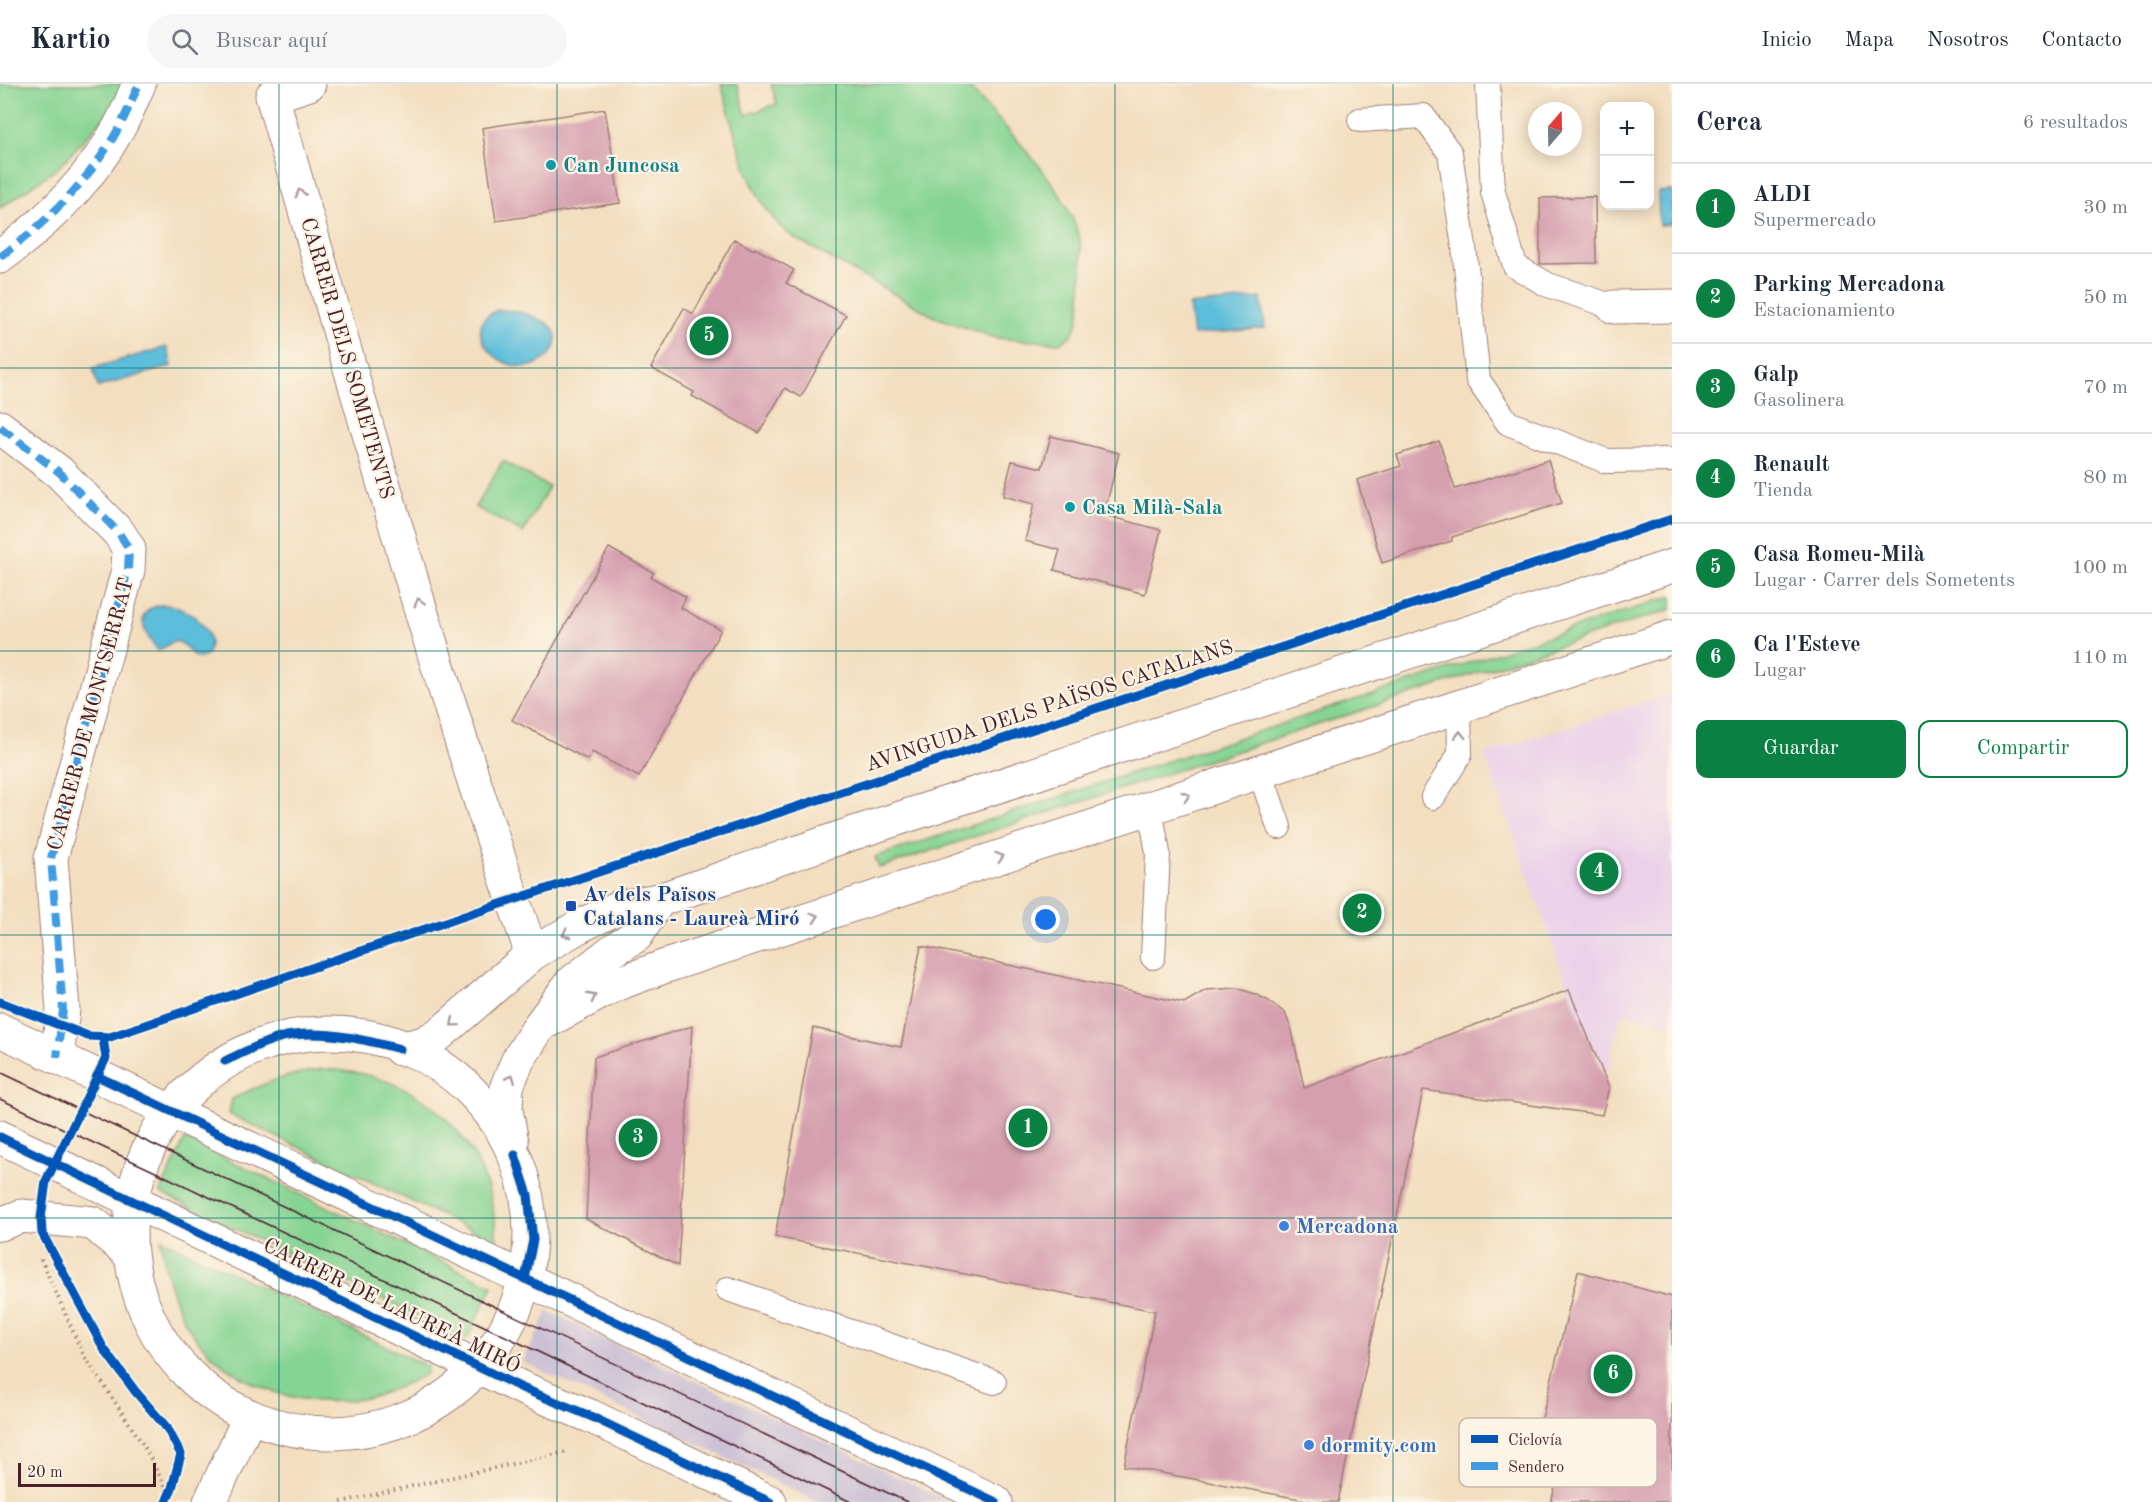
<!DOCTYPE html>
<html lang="es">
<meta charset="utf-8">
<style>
body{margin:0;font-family:"Old Standard TT",serif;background:#f6f6f7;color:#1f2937}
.controls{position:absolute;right:18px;top:18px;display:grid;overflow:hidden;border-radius:12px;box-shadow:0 3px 15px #0003}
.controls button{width:54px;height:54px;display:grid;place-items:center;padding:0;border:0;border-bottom:2px solid #e0e1e3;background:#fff;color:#1f2937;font:30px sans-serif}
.compass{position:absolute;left:1528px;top:18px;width:54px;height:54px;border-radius:50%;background:#fff;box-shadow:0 3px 15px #0003;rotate:20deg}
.scale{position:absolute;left:18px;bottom:15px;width:138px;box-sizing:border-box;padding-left:6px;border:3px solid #4a1f2b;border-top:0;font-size:16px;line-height:21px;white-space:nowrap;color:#4a1f2b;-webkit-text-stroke:4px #fcf5e5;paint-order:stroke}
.you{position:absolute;left:1046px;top:836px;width:21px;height:21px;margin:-15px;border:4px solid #fff;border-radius:50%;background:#1a73e8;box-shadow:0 0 0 9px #1a73e833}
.badge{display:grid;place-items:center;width:39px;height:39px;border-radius:50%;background:#0b8043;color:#fff;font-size:20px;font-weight:700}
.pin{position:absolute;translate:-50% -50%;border:3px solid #fff;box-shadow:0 2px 6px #0006}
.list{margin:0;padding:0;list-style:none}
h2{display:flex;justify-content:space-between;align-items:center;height:78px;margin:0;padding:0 24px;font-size:26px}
h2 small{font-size:20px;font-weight:400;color:#747a83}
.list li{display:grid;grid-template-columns:39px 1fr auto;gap:18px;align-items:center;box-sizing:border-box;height:90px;padding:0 24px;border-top:2px solid #e0e1e3}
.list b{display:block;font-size:22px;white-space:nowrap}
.list p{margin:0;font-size:20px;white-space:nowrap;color:#747a83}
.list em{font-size:20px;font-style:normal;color:#747a83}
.actions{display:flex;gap:12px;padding:18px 24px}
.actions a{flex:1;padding:14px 0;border:2px solid #0b8043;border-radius:12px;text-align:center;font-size:21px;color:#0b8043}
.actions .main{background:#0b8043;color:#fff}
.icon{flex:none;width:33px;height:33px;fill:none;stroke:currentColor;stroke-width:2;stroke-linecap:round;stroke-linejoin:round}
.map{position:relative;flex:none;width:1672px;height:1418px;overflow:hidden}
header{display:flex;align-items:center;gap:36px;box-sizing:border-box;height:84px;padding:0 30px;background:#fff;border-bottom:2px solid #e0e1e3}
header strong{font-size:28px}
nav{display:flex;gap:33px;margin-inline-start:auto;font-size:21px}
.search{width:420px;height:54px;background:#f6f6f7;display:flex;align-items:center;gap:15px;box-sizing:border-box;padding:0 21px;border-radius:33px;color:#747a83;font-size:22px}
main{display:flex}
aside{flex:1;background:#fff}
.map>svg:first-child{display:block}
.built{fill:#ecd1e9}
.industrial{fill:#cbbfd4}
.green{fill:#86d493;stroke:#687a5f;stroke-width:1.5}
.water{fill:#5cbeda;stroke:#536e82;stroke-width:1.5}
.building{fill:#d59faf}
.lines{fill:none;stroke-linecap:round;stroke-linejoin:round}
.service-casing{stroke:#9e7e76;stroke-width:26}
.minor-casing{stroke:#9e7e76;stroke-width:35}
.tertiary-casing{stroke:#9e7e76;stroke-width:35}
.primary-casing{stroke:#9e7e76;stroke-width:35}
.path{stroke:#9e7e76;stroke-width:4;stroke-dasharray:1.5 4.5;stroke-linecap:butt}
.service{stroke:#fff;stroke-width:24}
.minor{stroke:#fff;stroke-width:33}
.tertiary{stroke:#fff;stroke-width:33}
.primary{stroke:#fff;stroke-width:33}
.tram{stroke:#4a1f2b;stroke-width:1.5}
.quiet{stroke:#409be1;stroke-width:8;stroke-dasharray:15 8;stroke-linecap:butt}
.cycleway-casing{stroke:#fcf5e5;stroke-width:13}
.cycleway{stroke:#0057b8;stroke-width:9}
.oneway{stroke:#ae9aa0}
.grid{fill:none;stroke:#0f766e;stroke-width:1.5;stroke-opacity:0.55}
.culture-dot{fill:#0f9aa8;stroke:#fcf5e5;stroke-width:2}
.transit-dot{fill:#1a4fb4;stroke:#fcf5e5;stroke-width:2}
.shop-dot{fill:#3f7fe0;stroke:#fcf5e5;stroke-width:2}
.labels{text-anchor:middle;stroke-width:4.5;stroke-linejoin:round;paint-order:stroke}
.culture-label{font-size:21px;font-weight:bold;fill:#0d838f;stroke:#fcf5e5;text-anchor:start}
.street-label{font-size:21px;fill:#4a1f2b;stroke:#fcf5e5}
.transit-label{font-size:21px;font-weight:bold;fill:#164399;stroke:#fcf5e5;text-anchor:start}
.shop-label{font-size:21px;font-weight:bold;fill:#366cbe;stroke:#fcf5e5;text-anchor:start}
.key{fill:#fcf5e5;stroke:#c7b5ad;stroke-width:1.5}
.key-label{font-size:16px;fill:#4a1f2b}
</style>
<header>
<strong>Kartio</strong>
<div class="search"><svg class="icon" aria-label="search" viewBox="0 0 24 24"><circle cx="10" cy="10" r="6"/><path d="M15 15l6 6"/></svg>Buscar aquí</div>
<nav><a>Inicio</a><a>Mapa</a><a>Nosotros</a><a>Contacto</a></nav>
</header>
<main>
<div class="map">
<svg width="1672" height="1418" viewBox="0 0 1672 1418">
<rect width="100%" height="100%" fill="#fcf5e5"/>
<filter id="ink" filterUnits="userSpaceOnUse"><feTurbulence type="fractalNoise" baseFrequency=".0167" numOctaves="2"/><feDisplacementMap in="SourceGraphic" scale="12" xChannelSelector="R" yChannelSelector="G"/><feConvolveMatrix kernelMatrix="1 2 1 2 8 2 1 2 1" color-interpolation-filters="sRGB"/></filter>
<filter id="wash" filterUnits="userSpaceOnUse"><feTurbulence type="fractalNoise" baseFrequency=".008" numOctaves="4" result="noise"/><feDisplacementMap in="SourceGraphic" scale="24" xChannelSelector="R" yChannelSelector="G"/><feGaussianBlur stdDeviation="1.35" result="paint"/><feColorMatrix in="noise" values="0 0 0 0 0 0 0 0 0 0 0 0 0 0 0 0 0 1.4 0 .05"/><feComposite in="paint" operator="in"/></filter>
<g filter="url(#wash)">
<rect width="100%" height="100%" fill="#f3dec0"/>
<path class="built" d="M1672,609V940L1622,929L1607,992L1585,945L1569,906L1484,670Z"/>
<path class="industrial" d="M548,1227L951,1418H819L523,1278Z"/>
<g class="green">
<path d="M0,0H135L58,84L0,124Z"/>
<path d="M721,0H737L746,31L777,20L771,0H966C1002,41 1070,104 1080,158C1083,176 1081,195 1081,213C1080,231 1079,252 1059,259L996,254L935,233L791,152C746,116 737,53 721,0Z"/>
<path d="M503,377L549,403L523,449L475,423Z"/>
<path d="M1672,512V525L879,784L875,773Z"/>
<path d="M323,985C424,989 492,1056 497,1158L229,1030L232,1015C263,999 288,990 323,985Z"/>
<path d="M185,1055L493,1202L467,1255L160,1109Z"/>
<path d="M161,1155L427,1282L426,1290C407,1299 387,1310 367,1314C307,1326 242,1306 201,1260C177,1234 164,1189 161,1155Z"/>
</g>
<g class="water">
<path d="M1672,107V140L1659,141L1658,108Z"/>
<path d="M1261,214L1265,244L1193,251L1189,221Z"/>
<path d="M499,226C513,226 530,230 543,237C567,250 554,274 534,281C497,293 456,239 499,226Z"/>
<path d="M167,263L172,282L98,303L93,284Z"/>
<path d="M160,521C184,519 220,545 207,571L201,574L195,573C179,557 181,551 158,567C146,552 131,528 160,521Z"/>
</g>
<g id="blocks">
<g class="building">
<path d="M605,25L620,119L496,137L482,44Z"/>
<path d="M1595,113L1596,179L1540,180V114Z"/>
<path d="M734,155L754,166L755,164L794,186L786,199L846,231L801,313L785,304L759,349L692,312L694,308L651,284L684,224L693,230Z"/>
<path d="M1051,352L1119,369L1104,431L1161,446L1145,510L1054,486L1060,466L1025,457L1034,420L1003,412L1012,377L1042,384Z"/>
<path d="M1439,357L1455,405L1548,376L1562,419L1452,453V457L1382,479L1357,396L1401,382L1397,371Z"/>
<path d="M609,464L654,489L651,493L686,513L681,524L721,546L639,693L592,668L588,676L512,636Z"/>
<path d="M921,862L1184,919L1206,906L1237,904L1255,910L1267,916L1285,929L1292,947L1304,1004L1569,906L1609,1004L1602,1031L1423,1006L1338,1418H1316L1124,1382L1155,1227L775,1153L813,944L901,963Z"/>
<path d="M692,942L678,1182L586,1135L594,973Z"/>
<path d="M1578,1187L1672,1213V1418H1551L1564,1370L1534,1367Z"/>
</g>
</g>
</g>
<g filter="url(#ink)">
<use href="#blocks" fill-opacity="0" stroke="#9e7e76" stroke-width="1.5"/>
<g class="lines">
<defs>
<g id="service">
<path d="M1488,0L1493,108L1515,182L1548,201L1614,223"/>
<path d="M1360,36L1423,32L1450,69L1464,163L1478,296L1508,339L1606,377L1672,376"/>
<path d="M1260,688L1279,743"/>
<path d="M1433,713L1460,670L1459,623"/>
<path d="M1150,724L1158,769L1153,873"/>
<path d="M728,1205L994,1298"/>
</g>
<g id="minor">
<path d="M309,0L272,12C355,299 433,588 532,870"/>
<path d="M0,173C46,139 89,97 117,47C126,32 132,15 139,0"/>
<path d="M1614,223L1672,222"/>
<path d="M0,343L59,388L119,449L129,465L128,486L51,774L63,926L57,973"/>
<path d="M0,1140L22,1132L93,1139L130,1170"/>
<path d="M210,1418L250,1332"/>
</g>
<g id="tertiary">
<path d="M540,941L617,900L663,883L1672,553"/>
<circle cx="330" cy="1149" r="200"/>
<path d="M400,965L424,959L441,949L532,870L578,843L619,823L659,816L842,753L1672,482"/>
<path d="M512,1058L506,1026L507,1002L518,976L540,941L571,899L612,867L637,851L659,816"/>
</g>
<g id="primary">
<path d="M0,946L996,1418"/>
<path d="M0,1053L522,1304L590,1332L770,1418"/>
</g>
</defs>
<use href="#service" class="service-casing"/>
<use href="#minor" class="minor-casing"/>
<use href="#tertiary" class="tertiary-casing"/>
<use href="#primary" class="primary-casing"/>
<g class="path">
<path d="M41,1175L83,1270L144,1362L169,1410"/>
<path d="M341,1418L566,1368"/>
</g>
<use href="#service" class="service"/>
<use href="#minor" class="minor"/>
<use href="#tertiary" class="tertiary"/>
<use href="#primary" class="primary"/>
<g class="tram">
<path d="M0,988L907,1418"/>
<path d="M0,1015L503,1251L851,1418"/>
</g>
<g class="quiet">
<path d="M0,173C46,139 89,97 117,47C126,32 132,15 139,0"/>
<path d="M0,343L59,388L119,449L129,465L128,486L51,774L63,926L57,973"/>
</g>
<defs>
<g id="cycleway">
<path d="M0,918L88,952L110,953L437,841L1672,435"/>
<path d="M103,954L106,974L46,1097L41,1134L42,1149L104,1265L135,1307L167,1344L181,1370L172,1404L166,1418"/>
<path d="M225,977C247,967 270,954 294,951C330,947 366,956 400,965"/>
<path d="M97,992L996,1418"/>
<path d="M0,1053L522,1304L590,1332L770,1418"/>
<path d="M515,1071L528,1111L533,1156L525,1195"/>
</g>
</defs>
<use href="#cycleway" class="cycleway-casing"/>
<use href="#cycleway" class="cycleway"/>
</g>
<defs><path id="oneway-chevron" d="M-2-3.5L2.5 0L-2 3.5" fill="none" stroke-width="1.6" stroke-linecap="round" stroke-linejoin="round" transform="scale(1.5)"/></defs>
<g class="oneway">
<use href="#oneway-chevron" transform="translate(300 109) rotate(-106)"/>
<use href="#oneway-chevron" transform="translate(419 518) rotate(-106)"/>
<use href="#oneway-chevron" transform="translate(1460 651) rotate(-91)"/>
<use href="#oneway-chevron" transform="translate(1186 712) rotate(-18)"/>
<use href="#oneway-chevron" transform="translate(1000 773) rotate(-18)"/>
<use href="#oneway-chevron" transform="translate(815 833) rotate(-18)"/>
<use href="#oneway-chevron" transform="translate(566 850) rotate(152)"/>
<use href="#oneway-chevron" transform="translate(592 913) rotate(-28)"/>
<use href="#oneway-chevron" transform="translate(454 939) rotate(140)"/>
<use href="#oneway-chevron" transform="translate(511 994) rotate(-68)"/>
</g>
</g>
<path class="grid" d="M279,0V1418M557,0V1418M836,0V1418M1115,0V1418M1393,0V1418M0,284H1672M0,567H1672M0,851H1672M0,1134H1672"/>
<g class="culture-dot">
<circle cx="551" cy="81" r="6"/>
<circle cx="1070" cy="423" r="6"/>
</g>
<rect class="transit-dot" x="565" y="816" width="12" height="12" rx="3"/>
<g class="shop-dot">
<circle cx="1284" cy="1142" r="6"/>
<circle cx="1309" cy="1361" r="6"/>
</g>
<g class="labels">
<g class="culture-label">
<text x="563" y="88">Can Juncosa</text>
<text x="1082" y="430">Casa Milà-Sala</text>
</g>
<g class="street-label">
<text transform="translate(348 274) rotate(74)" y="7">CARRER DELS SOMETENTS</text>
<text transform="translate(1049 621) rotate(-18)" y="7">AVINGUDA DELS PAÏSOS CATALANS</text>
<text transform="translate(90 630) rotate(-75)" y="7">CARRER DE MONTSERRAT</text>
<text transform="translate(392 1221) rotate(26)" y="7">CARRER DE LAUREÀ MIRÓ</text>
</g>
<g class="transit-label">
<text x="583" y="817">Av dels Països<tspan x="583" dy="24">Catalans - Laureà Miró</tspan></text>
</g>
<g class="shop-label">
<text x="1296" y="1149">Mercadona</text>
<text x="1321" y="1368">dormity.com</text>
</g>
</g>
<rect x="1459" y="1334" width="198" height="69" rx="9" class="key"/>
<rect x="1471" y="1351" width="27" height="8" fill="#0057b8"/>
<rect x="1471" y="1378" width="27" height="8" fill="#409be1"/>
<g class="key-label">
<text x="1508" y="1361">Ciclovía</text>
<text x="1508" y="1388">Sendero</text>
</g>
</svg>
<div class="controls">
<button>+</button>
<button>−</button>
</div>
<svg class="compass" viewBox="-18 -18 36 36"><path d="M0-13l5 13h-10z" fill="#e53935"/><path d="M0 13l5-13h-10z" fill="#747a83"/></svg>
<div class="scale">20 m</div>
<div class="you"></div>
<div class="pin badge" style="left:1028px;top:1044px">1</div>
<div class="pin badge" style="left:1362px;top:829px">2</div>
<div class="pin badge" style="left:638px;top:1054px">3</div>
<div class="pin badge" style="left:1599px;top:788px">4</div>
<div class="pin badge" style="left:709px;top:252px">5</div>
<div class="pin badge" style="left:1613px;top:1290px">6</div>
</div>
<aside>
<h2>Cerca<small>6 resultados</small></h2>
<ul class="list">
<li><span class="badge">1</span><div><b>ALDI</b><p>Supermercado</p></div><em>30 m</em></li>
<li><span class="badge">2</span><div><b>Parking Mercadona</b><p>Estacionamiento</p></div><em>50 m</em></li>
<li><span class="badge">3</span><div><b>Galp</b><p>Gasolinera</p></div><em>70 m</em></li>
<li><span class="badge">4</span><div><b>Renault</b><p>Tienda</p></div><em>80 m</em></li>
<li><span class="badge">5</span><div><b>Casa Romeu-Milà</b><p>Lugar · Carrer dels Sometents</p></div><em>100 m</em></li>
<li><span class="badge">6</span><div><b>Ca l'Esteve</b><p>Lugar</p></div><em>110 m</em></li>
</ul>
<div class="actions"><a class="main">Guardar</a><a>Compartir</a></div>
</aside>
</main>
